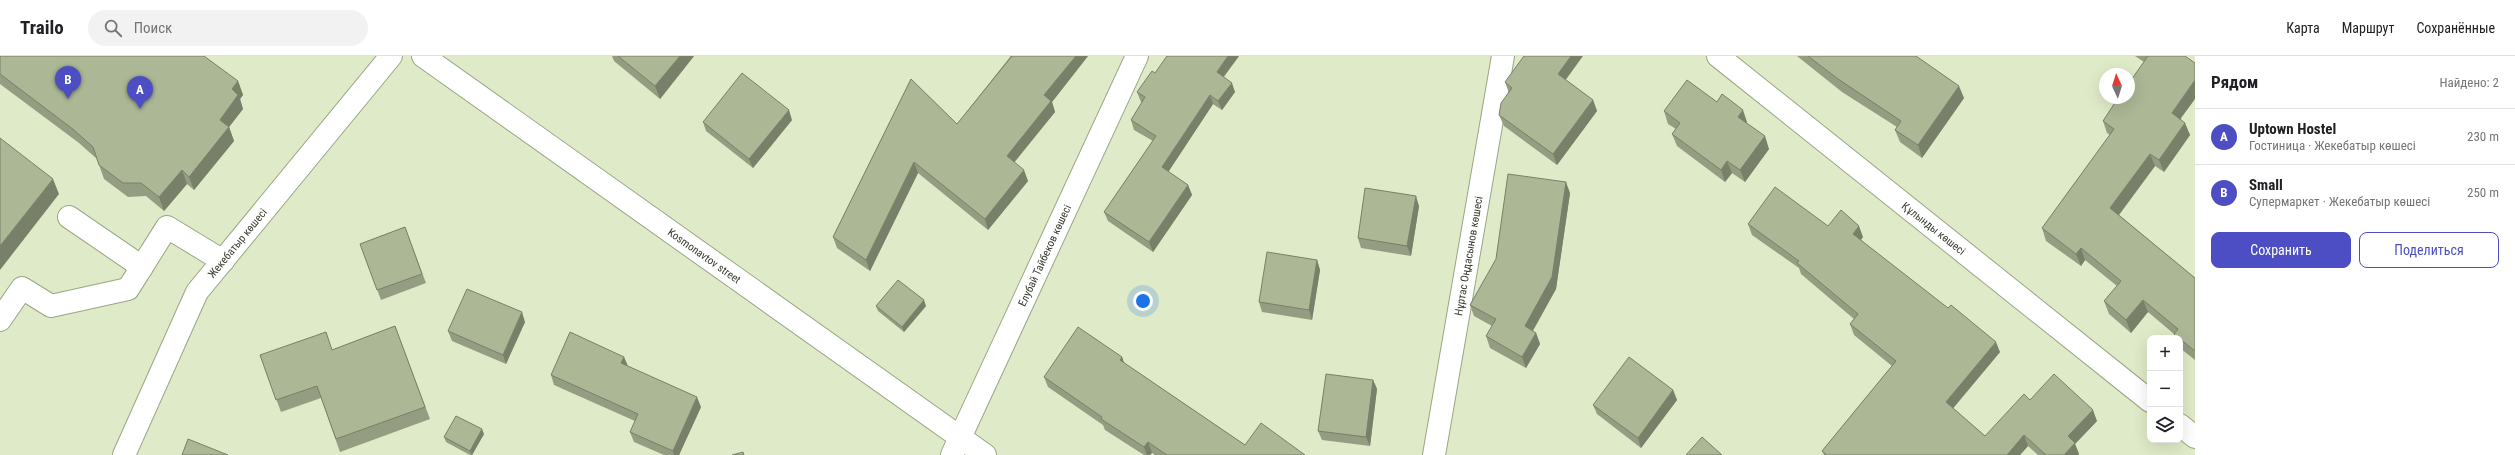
<!DOCTYPE html>
<html lang="ru">
<meta charset="utf-8">
<style>
body{margin:0;font-family:"Roboto Condensed",sans-serif;background:#f2f2f2;color:#202124}
.controls{position:absolute;right:12px;bottom:12px;display:grid;overflow:hidden;border-radius:8px;box-shadow:0 4px 16px #0002}
.controls button{width:36px;height:36px;display:grid;place-items:center;padding:0;border:0;border-bottom:1px solid #e0e0e0;background:#fff;color:#202124;font:20px sans-serif}
.compass{position:absolute;left:2099px;top:12px;width:36px;height:36px;border-radius:50%;background:#fff;box-shadow:0 4px 16px #0002;rotate:356deg}
.you{position:absolute;left:1143px;top:245px;width:14px;height:14px;margin:-10px;border:3px solid #fff;border-radius:50%;background:#1a73e8;box-shadow:0 0 0 6px #1a73e833}
.badge{display:grid;place-items:center;width:26px;height:26px;border-radius:50%;background:#4d4ec4;color:#fff;font-size:13px;font-weight:700}
.pin{position:absolute;translate:-50% -33px;filter:drop-shadow(0 1px 2px #0008)}
.pin::after{content:'';position:absolute;top:21px;width:14px;height:12px;background:inherit;clip-path:polygon(0 0,100% 0,50% 100%)}
.list{margin:0;padding:0;list-style:none}
h2{display:flex;justify-content:space-between;align-items:center;height:52px;margin:0;padding:0 16px;font-size:17px}
h2 small{font-size:13px;font-weight:400;color:#757577}
.list li{display:grid;grid-template-columns:26px 1fr auto;gap:12px;align-items:center;box-sizing:border-box;height:56px;padding:0 16px;border-top:1px solid #e0e0e0}
.list b{display:block;font-size:15px;white-space:nowrap}
.list p{margin:0;font-size:13px;white-space:nowrap;color:#757577}
.list em{font-size:13px;font-style:normal;color:#757577}
.actions{display:flex;gap:8px;padding:12px 16px}
.actions a{flex:1;padding:9px 0;border:1px solid #4d4ec4;border-radius:8px;text-align:center;font-size:14px;color:#4d4ec4}
.actions .main{background:#4d4ec4;color:#fff}
.icon{flex:none;width:22px;height:22px;fill:none;stroke:currentColor;stroke-width:2;stroke-linecap:round;stroke-linejoin:round}
.map{position:relative;flex:none;width:2195px;height:399px;overflow:hidden}
header{display:flex;align-items:center;gap:24px;box-sizing:border-box;height:56px;padding:0 20px;background:#fff;border-bottom:1px solid #e0e0e0}
header strong{font-size:19px}
nav{display:flex;gap:22px;margin-inline-start:auto;font-size:14px}
.search{width:280px;height:36px;background:#f2f2f2;display:flex;align-items:center;gap:10px;box-sizing:border-box;padding:0 14px;border-radius:22px;color:#757577;font-size:15px}
main{display:flex}
aside{flex:1;background:#fff}
.map>svg:first-child{display:block}
.lines{fill:none;stroke-linecap:round;stroke-linejoin:round}
.minor-casing{stroke:#9aa585;stroke-width:24}
.minor{stroke:#fff;stroke-width:22}
.wall{fill:#949d81}
.shaded-wall{fill:#788069}
.building{fill:#acb796;stroke:#788069}
.labels{text-anchor:middle;stroke-width:4;stroke-linejoin:round;paint-order:stroke}
.street-label{font-size:11px;fill:#373b2e;stroke:#ecf8d5}
</style>
<header>
<strong>Trailo</strong>
<div class="search"><svg class="icon" aria-label="search" viewBox="0 0 24 24"><circle cx="10" cy="10" r="6"/><path d="M15 15l6 6"/></svg>Поиск</div>
<nav><a>Карта</a><a>Маршрут</a><a>Сохранённые</a></nav>
</header>
<main>
<div class="map">
<svg width="2195" height="399" viewBox="0 0 2195 399">
<rect width="100%" height="100%" fill="#dfeac8"/>
<g class="lines">
<defs>
<g id="minor">
<path id="s1" d="M423,0L985,399"/>
<path id="s2" d="M1718,0L2150,345"/>
<path d="M69,161L142,211"/>
<path d="M0,264L22,232L51,250L128,233L167,171L223,205"/>
<path d="M2180,369L2195,381"/>
<path id="s3" d="M124,399L197,236L391,0"/>
<path id="s4" d="M952,399L1137,0"/>
<path id="s5" d="M1434,399L1503,0"/>
</g>
</defs>
<use href="#minor" class="minor-casing"/>
<use href="#minor" class="minor"/>
</g>
<g class="wall">
<path d="M0,0L238,25L243,39L240,43L243,53L229,71L234,85L194,134L187,128L164,155L146,140L128,141L104,123L97,103L79,87L0,28Z"/>
<path d="M612,0H694L660,43L614,5Z"/>
<path d="M1010,0H1088L1052,46L1055,56L1014,107L1028,125L988,174L918,117L870,215L837,192L833,181L911,23L957,68L1010,1Z"/>
<path d="M1239,0L1224,21L1235,36L1222,54L1213,48L1168,116L1188,129L1192,139L1153,196L1108,165L1104,156L1153,85L1134,74L1131,64L1142,47L1141,46L1137,36L1155,17Z"/>
<path d="M1797,0H1916L1964,42L1922,102L1900,86L1895,74L1897,71L1842,36Z"/>
<path d="M2135,0H2185L2181,63L2190,79L2164,116L2155,110L2119,159L2195,222V304L2180,292V282H2175L2174,278L2148,256L2131,277L2109,258L2104,245L2117,230L2085,204L2081,210L2046,185L2042,172L2110,79L2107,77L2103,65L2144,6Z"/>
<path d="M1566,24L1593,44L1597,55L1557,109L1504,70L1499,59L1509,37L1505,26Z"/>
<path d="M1717,46L1747,66V67L1769,93L1745,126L1732,117L1725,126L1677,90L1672,78L1676,73L1668,68L1664,55Z"/>
<path d="M792,64L753,112L706,75L703,66Z"/>
<path d="M1570,137L1556,233L1533,275L1536,277L1540,288L1526,312L1490,292L1486,280L1492,270L1474,260L1470,249Z"/>
<path d="M1419,150L1411,200L1361,192L1358,182Z"/>
<path d="M1748,168L1828,170L1863,181L1861,184L2000,296L1953,352L1985,380L2030,344L2097,365L2075,388L2079,398L2078,399H2038L2028,390L2020,399H1824L1822,395L1892,310L1854,279L1850,268L1854,263L1801,218L1799,212L1752,179Z"/>
<path d="M405,171L426,227L381,244L360,188Z"/>
<path d="M1317,204L1320,214L1312,264L1262,256L1259,246Z"/>
<path d="M876,250H926L904,276L878,255Z"/>
<path d="M525,266L506,308L452,285L448,275Z"/>
<path d="M395,270L430,363L340,396L321,342L281,356L260,299L332,294Z"/>
<path d="M624,301L627,310L701,351L679,399H664L634,386L630,376L635,365L554,329L551,319Z"/>
<path d="M1122,301L1124,307L1245,389L1305,399H1155L1152,397L1150,399H1144L1105,374L1103,369L1048,331L1044,321Z"/>
<path d="M1373,324L1377,333L1370,390L1322,384L1318,375Z"/>
<path d="M1673,334L1677,344L1641,392L1597,358L1593,349Z"/>
<path d="M484,378L472,399H470L446,386L444,381Z"/>
</g>
<g class="shaded-wall">
<path d="M680,0H694L660,43L655,30Z"/>
<path d="M1076,0H1088L1052,46L1055,56L1010,111L1007,100L1044,39Z"/>
<path d="M1228,0H1239L1220,25L1217,16Z"/>
<path d="M1571,0H1583L1562,29L1558,18Z"/>
<path d="M2195,24V43L2176,69L2172,57Z"/>
<path d="M238,25L243,39L240,43L243,53L229,71L234,85L194,134L189,121L220,64L232,33Z"/>
<path d="M1232,27L1235,36L1222,54L1218,45Z"/>
<path d="M1959,30L1964,42L1922,102L1918,89Z"/>
<path d="M1210,39L1213,48L1165,121L1162,111Z"/>
<path d="M1593,44L1597,55L1557,109L1553,98Z"/>
<path d="M789,54L792,64L753,112L749,103Z"/>
<path d="M1743,54L1747,66L1742,73L1738,61Z"/>
<path d="M2185,67L2190,79L2164,116L2159,104Z"/>
<path d="M1765,80L1769,93L1745,126L1740,114Z"/>
<path d="M2150,98L2155,110L2115,164L2110,152Z"/>
<path d="M1727,105L1732,117L1725,126L1721,114Z"/>
<path d="M914,106L918,117L870,215L866,204Z"/>
<path d="M182,114L187,128L164,155L159,141Z"/>
<path d="M1024,114L1028,125L988,174L985,163Z"/>
<path d="M53,123L59,138L0,214V190Z"/>
<path d="M1566,126L1570,137L1556,233L1529,281L1525,270Z"/>
<path d="M1188,129L1192,139L1153,196L1149,186Z"/>
<path d="M1416,140L1419,150L1411,200L1407,190Z"/>
<path d="M1859,170L1863,181L1857,188L1853,178Z"/>
<path d="M2081,192L2085,204L2081,210L2076,198Z"/>
<path d="M1317,204L1320,214L1312,264L1309,254Z"/>
<path d="M924,244L926,250L904,276L902,271Z"/>
<path d="M2143,244L2148,256L2131,277L2126,264Z"/>
<path d="M522,256L525,266L506,308L503,299Z"/>
<path d="M1536,277L1540,288L1526,312L1522,301Z"/>
<path d="M1996,286L2000,296L1950,356L1946,346Z"/>
<path d="M624,301L628,310L621,307Z"/>
<path d="M1122,301L1126,312L1120,304Z"/>
<path d="M1373,324L1377,333L1370,390L1366,381Z"/>
<path d="M1673,334L1677,344L1641,392L1638,382Z"/>
<path d="M697,341L701,351L679,399H674L673,395Z"/>
<path d="M2093,354L2097,365L2075,388L2079,398L2078,399H2064L2068,380Z"/>
<path d="M482,373L484,378L472,399L470,395Z"/>
<path d="M2024,379L2028,390L2020,399H2007Z"/>
<path d="M1148,386L1152,397L1150,399H1147L1144,391Z"/>
</g>
<g class="building">
<path d="M0,0H204L238,25L232,33L238,39L220,64L229,71L189,121L182,114L159,141L141,127H123L99,109L93,91L74,74L0,18Z"/>
<path d="M618,0H680L655,30Z"/>
<path d="M1012,0H1076L1044,39L1051,45L1007,100L1024,114L985,163L914,106L866,204L833,181L911,23L957,68Z"/>
<path d="M1167,0H1228L1217,16L1232,27L1218,45L1210,39L1162,111L1188,129L1149,186L1104,156L1156,80L1131,64L1145,41L1137,36L1152,15L1155,17Z"/>
<path d="M1524,0H1571L1558,18L1593,44L1553,98L1499,59L1501,47L1512,32L1505,26Z"/>
<path d="M1808,0H1916L1959,30L1918,89L1895,74L1901,65L1838,23Z"/>
<path d="M2148,0H2185L2195,7V24L2172,57L2185,67L2159,104L2150,98L2110,152L2195,222V295L2180,283V282H2178L2174,278L2178,273L2143,244L2126,264L2104,245L2121,225L2081,192L2076,198L2042,172L2114,73L2103,65L2118,42H2129V27Z"/>
<path d="M742,17L789,54L749,103L703,66Z"/>
<path d="M1687,24L1717,46L1722,38L1743,54L1738,61L1765,80L1740,114L1727,105L1721,114L1672,78L1680,67L1664,55Z"/>
<path d="M0,82L53,123L0,190Z"/>
<path d="M1508,118L1566,126L1552,221L1525,270L1536,277L1522,301L1486,280L1496,263L1470,249L1496,203Z"/>
<path d="M1775,131L1828,170L1841,154L1859,170L1853,178L1948,252L1951,249L1996,286L1946,346L1985,380L2024,338L2030,344L2054,318L2093,354L2068,380L2075,387L2064,399H2046L2024,379L2007,399H1827L1822,395L1896,305L1850,268L1858,258L1797,207L1799,205L1748,168Z"/>
<path d="M1365,132L1416,140L1407,190L1358,182Z"/>
<path d="M405,171L422,218L377,234L360,188Z"/>
<path d="M1267,196L1317,204L1309,254L1259,246Z"/>
<path d="M898,224L924,244L902,271L876,250Z"/>
<path d="M467,233L522,256L503,299L448,275Z"/>
<path d="M395,270L425,351L336,383L317,330L276,344L260,299L326,276L332,294Z"/>
<path d="M1078,271L1122,301L1120,304L1245,389L1261,367L1305,399H1167L1148,386L1144,391L1101,363L1102,361L1044,321Z"/>
<path d="M570,276L624,301L621,307L697,341L673,395L630,376L638,358L551,319Z"/>
<path d="M1629,301L1673,334L1638,382L1593,349Z"/>
<path d="M1326,318L1373,324L1366,381L1318,375Z"/>
<path d="M456,360L482,373L470,395L444,381Z"/>
<path d="M1702,381L1722,399H1686Z"/>
<path d="M188,383L228,399H182Z"/>
<path d="M743,396L744,399H732Z"/>
</g>
<g class="labels">
<g class="street-label">
<text dy="4" stroke="none"><textPath href="#s2" startOffset="276">Құлынды көшесі</textPath></text>
<text dy="4" stroke="none"><textPath href="#s3" startOffset="242">Жекебатыр көшесі</textPath></text>
<text dy="4" stroke="none"><textPath href="#s1" startOffset="345">Kosmonavtov street</textPath></text>
<text dy="4" stroke="none"><textPath href="#s4" startOffset="220">Елубай Тайбеков көшесі</textPath></text>
<text dy="4" stroke="none"><textPath href="#s5" startOffset="202">Нұртас Оңдасынов көшесі</textPath></text>
</g>
</g>
</svg>
<div class="controls">
<button>+</button>
<button>−</button>
<button><svg class="icon" aria-label="layers" viewBox="0 0 24 24"><path d="M12 4l9 5-9 5-9-5zM3 14l9 5 9-5"/></svg></button>
</div>
<svg class="compass" viewBox="-18 -18 36 36"><path d="M0-13l5 13h-10z" fill="#e53935"/><path d="M0 13l5-13h-10z" fill="#757577"/></svg>
<div class="you"></div>
<div class="pin badge" style="left:140px;top:53px">A</div>
<div class="pin badge" style="left:68px;top:43px">B</div>
</div>
<aside>
<h2>Рядом<small>Найдено: 2</small></h2>
<ul class="list">
<li><span class="badge">A</span><div><b>Uptown Hostel</b><p>Гостиница · Жекебатыр көшесі</p></div><em>230 m</em></li>
<li><span class="badge">B</span><div><b>Small</b><p>Супермаркет · Жекебатыр көшесі</p></div><em>250 m</em></li>
</ul>
<div class="actions"><a class="main">Сохранить</a><a>Поделиться</a></div>
</aside>
</main>
